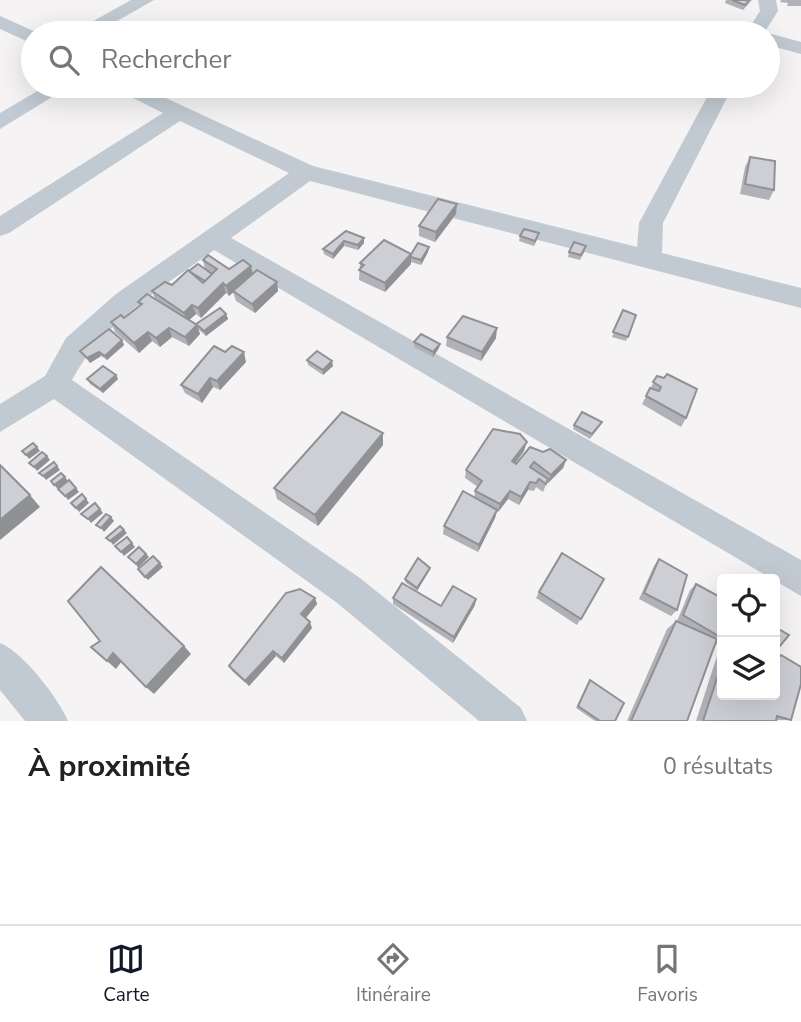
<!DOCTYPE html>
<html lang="fr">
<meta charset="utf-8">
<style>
body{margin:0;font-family:"Nunito Sans",sans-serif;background:#f2f2f2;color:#222}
.controls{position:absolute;right:21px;bottom:21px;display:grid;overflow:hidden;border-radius:7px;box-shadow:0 7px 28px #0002}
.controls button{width:63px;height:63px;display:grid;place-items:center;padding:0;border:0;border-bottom:2px solid #e0e0e0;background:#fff;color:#222;font:35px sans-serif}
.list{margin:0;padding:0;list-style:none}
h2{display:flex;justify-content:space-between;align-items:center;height:91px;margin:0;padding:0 28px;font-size:30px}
h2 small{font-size:23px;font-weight:400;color:#767676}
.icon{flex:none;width:38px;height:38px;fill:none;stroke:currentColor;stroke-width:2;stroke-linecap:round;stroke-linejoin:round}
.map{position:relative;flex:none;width:801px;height:721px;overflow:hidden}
.search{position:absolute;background:#fff;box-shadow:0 7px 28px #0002;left:21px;right:21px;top:21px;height:77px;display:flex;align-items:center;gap:18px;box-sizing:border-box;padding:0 24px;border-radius:38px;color:#767676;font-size:26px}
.sheet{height:203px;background:#fff}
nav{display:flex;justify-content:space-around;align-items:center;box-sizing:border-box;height:98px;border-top:2px solid #e0e0e0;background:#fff;font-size:19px;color:#767676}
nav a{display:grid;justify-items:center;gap:4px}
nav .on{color:#111827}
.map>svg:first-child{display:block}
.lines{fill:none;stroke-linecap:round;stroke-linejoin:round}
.minor{fill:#c1cad2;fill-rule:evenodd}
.wall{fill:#b0b2b7}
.shaded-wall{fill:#909195}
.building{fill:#cdcfd5;stroke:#909195;stroke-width:2}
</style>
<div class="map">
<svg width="801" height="721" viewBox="0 0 801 721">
<rect width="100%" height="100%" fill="#f5f3f3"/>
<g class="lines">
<g class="minor">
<path d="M131,0H154L96,33H72Z"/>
<path d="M758,0H776L778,11L764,33H746L760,11Z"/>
<path d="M0,16L38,33H33V44L0,29Z"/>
<path d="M768,33L801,42V54L768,45Z"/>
<path d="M46,86H70L0,129V113Z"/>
<path d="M114,86H140L313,166L637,247L639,223L713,86H733L663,223L662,253L801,288V308L310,181L231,238L801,560V596L214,250C162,288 102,323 72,380L360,578L521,708L527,721H479L336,602L54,399L0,432V404L45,376L66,338L116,294L289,173L180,121L9,233L0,236V216L163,113L117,90Z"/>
<path d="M0,643C23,652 58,698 68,721H25L0,690Z"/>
</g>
</g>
<g class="wall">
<path d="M726,0H752L743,10L725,3Z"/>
<path d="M781,0H801V6H787L788,3L780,2Z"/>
<path d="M750,157L774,190L769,200L740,194L745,167Z"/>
<path d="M456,214L435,242L419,236V226Z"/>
<path d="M346,231L364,238V243L358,250L344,246L333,259L324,254L323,249Z"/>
<path d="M520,236L538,238L534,246L519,241Z"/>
<path d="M429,247L428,252L421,265L411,262V264L385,292L359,280L360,263L411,254Z"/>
<path d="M585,251L580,260L568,257L569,252Z"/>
<path d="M203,260L229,269L251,266L253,274L277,282L278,291L255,313L236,301L233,292L229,296L226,293L201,318L196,314L189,320L197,325L226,314L228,319L206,336L198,329L200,334L189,346L172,337L160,347L152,341L139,353L115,332L111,322L124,318L140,306L138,302L155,299L152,291L172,285L188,270L205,269Z"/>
<path d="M623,310L636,315L626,341L612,337Z"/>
<path d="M447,337L496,338L481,361L446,346Z"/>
<path d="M122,340L124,345L107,360L101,356L90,363L80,351Z"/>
<path d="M414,342L439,348L433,357L414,347Z"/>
<path d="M225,352L246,362L220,390L213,387L202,403L185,393L181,385Z"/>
<path d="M307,360L333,366L323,375L308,365Z"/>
<path d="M116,375L118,379L103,393L90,384L87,379Z"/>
<path d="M657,376L686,418L681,427L642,404Z"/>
<path d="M574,425L600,426L590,439L573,429Z"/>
<path d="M383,445L318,526L277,499L274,488Z"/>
<path d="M530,447L566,460L563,468L548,483L547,482L543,492L536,487L534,491L528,490L519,505L508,499L498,512L497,511L495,518L478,552L443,534L444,526L474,498L475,491L478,487L465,478L466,470L524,451L515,463L516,464Z"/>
<path d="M659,559L677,610L671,616L639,599L654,566Z"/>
<path d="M430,568L429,571L417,591L405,582V579Z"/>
<path d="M604,579L577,625L536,598L539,592Z"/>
<path d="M696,584L722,598V647L715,643L687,721H627L667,629L676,621H677L690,590Z"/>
<path d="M315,598L317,604L306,618L312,628L284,663L276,656L249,686L232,671L229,666Z"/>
<path d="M393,598L441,606L475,605L453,643L393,604Z"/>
<path d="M722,650V695H775V659L781,655L791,720L696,721L718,653Z"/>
<path d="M590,680L615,721H595L576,708Z"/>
</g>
<g class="shaded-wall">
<path d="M457,204L456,214L435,242L436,232Z"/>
<path d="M364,238V243L358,250V245Z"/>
<path d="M344,241V246L333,259V254Z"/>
<path d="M429,247L428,252L421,265V260Z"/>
<path d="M411,254V264L385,292V283Z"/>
<path d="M251,266L253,276L229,296L226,286Z"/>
<path d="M277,282L278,291L255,313L252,304Z"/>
<path d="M223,283L226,293L201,318L198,308Z"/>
<path d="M192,305L196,314L187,322L184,313Z"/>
<path d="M226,314L228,319L206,336L204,331Z"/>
<path d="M197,325L200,334L189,346L185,337Z"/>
<path d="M169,328L172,337L160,347L156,338Z"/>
<path d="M497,328L496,338L481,361L482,352Z"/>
<path d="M148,332L152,341L139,353L134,343Z"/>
<path d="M122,340L124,345L107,360L105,356Z"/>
<path d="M440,344L439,348L433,357V352Z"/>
<path d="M99,352L101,356L90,363L87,358Z"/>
<path d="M244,352L246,362L220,390L217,381Z"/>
<path d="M332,361L333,366L323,375V370Z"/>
<path d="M116,375L118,379L103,393L100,389Z"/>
<path d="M210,378L213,387L202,403L198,394Z"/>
<path d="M383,433V445L318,526L315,515Z"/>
<path d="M527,442L524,451L510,470L512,461Z"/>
<path d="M37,447L40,451L29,459L26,455Z"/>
<path d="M47,456L50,460L37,471L34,467Z"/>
<path d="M566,460L563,468L548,483L551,475Z"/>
<path d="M57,466L60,470L46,480L43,476Z"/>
<path d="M65,477L68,481L58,489L54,485Z"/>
<path d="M530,482L528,490L519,505L521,497Z"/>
<path d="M76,488L79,492L68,500L65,496Z"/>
<path d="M510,491L508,499L498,512L500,504Z"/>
<path d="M30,495L40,507L0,540V520Z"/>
<path d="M86,499L89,503L79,512L76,508Z"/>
<path d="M100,509L103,513L91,523L88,519Z"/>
<path d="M497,510L495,518L478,552L479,545Z"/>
<path d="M111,517L114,521L104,532L101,528Z"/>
<path d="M124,530L127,533L113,545L110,541Z"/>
<path d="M132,543L135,547L124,556L121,552Z"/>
<path d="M146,554L149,557L138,568L136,564Z"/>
<path d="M160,563L163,567L148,580L145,577Z"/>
<path d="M430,568L429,571L417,591V588Z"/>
<path d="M315,598L317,604L304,620L301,614Z"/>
<path d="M476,599L475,605L453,643L454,637Z"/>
<path d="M310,622L312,628L284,663L282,658Z"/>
<path d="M184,646L191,654L154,694L146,687Z"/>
<path d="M273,651L276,656L249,686L245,681Z"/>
<path d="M113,653L122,661L116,669L107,661Z"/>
</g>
<g class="building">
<path d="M732,0H749L745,5Z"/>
<path d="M642,27L654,31L651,33L637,32Z"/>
<path d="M750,157L775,161L774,190L745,184Z"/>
<path d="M438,199L457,204L436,232L419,226Z"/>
<path d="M524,229L539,233L535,241L520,236Z"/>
<path d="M346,231L364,238L358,245L344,241L333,254L323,249Z"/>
<path d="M384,240L411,254L385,283L359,270L364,265L360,263Z"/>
<path d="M574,242L586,246L581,255L569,252Z"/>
<path d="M418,243L429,247L421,260L411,257V254L410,256Z"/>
<path d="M208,255L229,269L243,260L251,266L226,286L223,283L198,308L192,305L184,313L152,291L165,282L172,285L188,270L203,283L217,269L203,260Z"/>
<path d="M198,264L212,274L205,281L189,271Z"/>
<path d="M257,270L277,282L252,304L233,291Z"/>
<path d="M147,294L197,325L185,337L169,328L156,338L148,332L134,343L111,322L121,315L124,318L142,304L138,302Z"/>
<path d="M220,308L226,314L204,331L196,324Z"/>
<path d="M623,310L636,315L628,337L613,332Z"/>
<path d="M463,316L497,328L482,352L447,337Z"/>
<path d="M109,329L122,340L105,356L99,352L87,358L80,351Z"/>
<path d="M421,334L440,344L433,352L414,342Z"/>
<path d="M214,346L225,352L232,346L244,352L217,381L210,378L198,394L181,385Z"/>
<path d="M317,351L332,361L323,370L307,360Z"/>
<path d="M103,366L116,375L100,389L87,379Z"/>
<path d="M667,374L697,389L686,418L646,396L650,388L659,391L661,387L653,382L657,376L664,378Z"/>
<path d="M342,412L383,433L315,515L274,488Z"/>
<path d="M582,412L602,422L592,434L574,425Z"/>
<path d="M493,429L520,434L527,442L512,461L516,464L530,447L543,452L550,449L566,460L551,475L534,462L530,467L548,479L546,484L539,479L536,483L530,482L521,497L510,491L500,504L475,491L482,481L466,470Z"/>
<path d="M33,443L37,447L26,455L22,451Z"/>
<path d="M42,452L47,456L34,467L29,463Z"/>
<path d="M54,462L57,466L43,476L39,473Z"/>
<path d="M0,465L30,495L0,520Z"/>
<path d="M61,473L65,477L54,485L51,481Z"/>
<path d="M69,480L76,488L65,496L58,489Z"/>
<path d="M463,491L497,510L479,545L444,526Z"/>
<path d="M82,494L86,499L76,508L71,503Z"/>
<path d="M95,503L100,509L88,519L81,514Z"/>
<path d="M106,514L111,517L101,528L96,525Z"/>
<path d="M120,526L124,530L110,541L106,538Z"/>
<path d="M127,537L132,543L121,552L115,546Z"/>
<path d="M139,547L146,554L136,564L128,557Z"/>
<path d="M562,553L604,579L581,619L539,592Z"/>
<path d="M153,556L160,563L145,577L138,569Z"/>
<path d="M418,558L430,568L417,588L405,579Z"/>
<path d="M659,559L687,575L677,610L644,593Z"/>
<path d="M101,567L184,646L146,687L113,653L107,661L91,647L100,641L68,601Z"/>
<path d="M402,583L441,606L453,586L476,599L454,637L393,598Z"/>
<path d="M696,584L722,598V638L683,615Z"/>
<path d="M300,589L315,598L301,614L310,622L282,658L273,651L245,681L229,666L286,593Z"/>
<path d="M676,621L717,639L687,721H631Z"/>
<path d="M775,627L789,635L775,652Z"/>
<path d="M781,655L801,667V684L791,720L777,716L776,721H703L722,663V695H775V662Z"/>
<path d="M590,680L624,703L615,721H600L578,706Z"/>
</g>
</svg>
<div class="controls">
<button><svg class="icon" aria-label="locate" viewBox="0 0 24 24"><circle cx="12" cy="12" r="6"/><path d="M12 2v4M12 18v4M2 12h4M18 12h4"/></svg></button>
<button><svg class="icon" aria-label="layers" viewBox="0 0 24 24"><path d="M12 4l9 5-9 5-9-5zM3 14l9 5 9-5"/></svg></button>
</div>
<div class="search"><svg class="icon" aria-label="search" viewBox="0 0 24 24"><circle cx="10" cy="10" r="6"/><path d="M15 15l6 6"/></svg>Rechercher</div>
</div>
<section class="sheet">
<h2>À proximité<small>0 résultats</small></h2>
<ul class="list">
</ul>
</section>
<nav>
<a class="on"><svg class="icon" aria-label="map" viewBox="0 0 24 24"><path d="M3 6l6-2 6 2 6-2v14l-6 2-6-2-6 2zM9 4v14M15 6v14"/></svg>Carte</a>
<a><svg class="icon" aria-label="directions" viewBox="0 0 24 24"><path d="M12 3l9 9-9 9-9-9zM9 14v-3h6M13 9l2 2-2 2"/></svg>Itinéraire</a>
<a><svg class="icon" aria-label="saved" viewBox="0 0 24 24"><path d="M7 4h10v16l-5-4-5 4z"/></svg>Favoris</a>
</nav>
